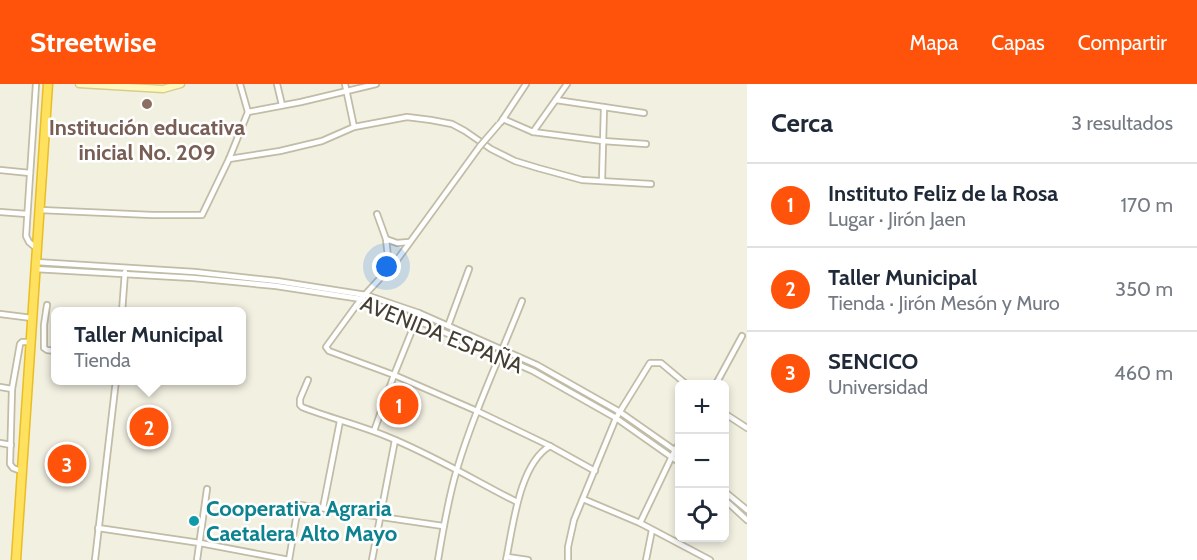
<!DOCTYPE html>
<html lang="es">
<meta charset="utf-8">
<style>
body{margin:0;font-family:Cabin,sans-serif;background:#f2f2f3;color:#1f2937}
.controls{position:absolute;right:18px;bottom:18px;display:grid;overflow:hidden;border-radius:9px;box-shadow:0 3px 9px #0003}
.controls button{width:54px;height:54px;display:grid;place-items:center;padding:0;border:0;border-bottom:2px solid #e0e1e3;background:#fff;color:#1f2937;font:30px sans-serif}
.you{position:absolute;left:387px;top:183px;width:21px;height:21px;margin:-15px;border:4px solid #fff;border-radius:50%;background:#1a73e8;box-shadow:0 0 0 9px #1a73e833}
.badge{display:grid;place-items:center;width:39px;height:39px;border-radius:50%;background:#ff530c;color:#fff;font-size:20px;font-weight:700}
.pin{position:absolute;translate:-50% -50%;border:3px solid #fff;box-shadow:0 2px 6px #0006}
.popup{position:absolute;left:51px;top:223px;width:195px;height:78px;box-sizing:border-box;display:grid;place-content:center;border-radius:9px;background:#fff;filter:drop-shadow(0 2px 4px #0005);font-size:20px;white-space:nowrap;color:#747a83}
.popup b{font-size:22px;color:#1f2937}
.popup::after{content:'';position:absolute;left:50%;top:100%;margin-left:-12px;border:12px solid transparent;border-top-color:#fff}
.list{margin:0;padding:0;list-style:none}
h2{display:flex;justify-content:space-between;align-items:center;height:78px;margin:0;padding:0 24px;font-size:26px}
h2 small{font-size:20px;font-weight:400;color:#747a83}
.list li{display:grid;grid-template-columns:39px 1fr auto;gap:18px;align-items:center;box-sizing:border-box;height:84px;padding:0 24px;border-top:2px solid #e0e1e3}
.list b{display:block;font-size:22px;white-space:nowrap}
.list p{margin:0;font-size:20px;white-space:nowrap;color:#747a83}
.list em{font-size:20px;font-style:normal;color:#747a83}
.icon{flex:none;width:33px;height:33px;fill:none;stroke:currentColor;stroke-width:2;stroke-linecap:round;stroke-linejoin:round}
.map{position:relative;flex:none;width:747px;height:476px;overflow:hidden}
header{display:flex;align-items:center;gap:36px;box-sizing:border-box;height:84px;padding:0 30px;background:#ff530c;color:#fff}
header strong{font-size:28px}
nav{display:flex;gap:33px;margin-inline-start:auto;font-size:21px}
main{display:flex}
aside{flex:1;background:#fff}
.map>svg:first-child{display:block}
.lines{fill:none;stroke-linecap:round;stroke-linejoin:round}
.street-casing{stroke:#c1bca6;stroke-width:8}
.secondary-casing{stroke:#d6ce8d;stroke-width:9}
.highway-casing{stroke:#eabd24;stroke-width:11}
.street{stroke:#fff;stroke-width:4.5}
.secondary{stroke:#fff9bf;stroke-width:6}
.highway{stroke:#ffe160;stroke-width:8}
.street-bridge-casing{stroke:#c1bca6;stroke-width:8;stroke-linecap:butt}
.street-bridge{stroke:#fff;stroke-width:4.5}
.education-dot{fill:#8d6e63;stroke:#fff;stroke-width:2}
.culture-dot{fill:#0f9aa8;stroke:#fff;stroke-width:2}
.labels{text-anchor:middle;stroke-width:5;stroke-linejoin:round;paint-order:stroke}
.education-label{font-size:22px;font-weight:bold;fill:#785e54;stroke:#fff}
.street-label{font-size:22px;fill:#443f32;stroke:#fff}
.culture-label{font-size:22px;font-weight:bold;fill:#0d838f;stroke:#fff;text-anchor:start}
</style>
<header>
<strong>Streetwise</strong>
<nav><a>Mapa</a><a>Capas</a><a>Compartir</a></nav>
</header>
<main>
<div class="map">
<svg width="747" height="476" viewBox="0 0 747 476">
<rect width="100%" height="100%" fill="#f2f0e1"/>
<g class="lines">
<defs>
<g id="street">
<path d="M277,0L282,21"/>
<path d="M345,0L354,43"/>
<path d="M556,16L644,29"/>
<path d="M248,28L301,18L376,0"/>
<path d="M503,35L533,48L603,57L646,60"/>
<path d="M501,38L526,0"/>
<path d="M533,48L567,0"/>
<path d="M480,62L397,176L361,215L326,263L329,267L394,291L477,327L550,362L595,387"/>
<path d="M229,75L280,67L322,57L354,43L407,33L431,36L452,40L465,47L491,65L515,77L538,84L582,96L651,100"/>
<path d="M0,86L30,89"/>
<path d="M602,97L604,23"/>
<path d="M40,126L152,131H202L229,75L248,28L240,0"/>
<path d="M0,128L27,130"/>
<path d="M377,130L386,155L397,159L409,158"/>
<path d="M386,155L388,173L387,185"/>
<path d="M36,164L29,158L26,152L36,0"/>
<path d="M36,178L195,188L277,197L366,211L419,229L537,281L620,328L680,370"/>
<path d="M35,185L193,194L276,202L361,215L416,236L533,287L616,334L680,379"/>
<path d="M47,221L44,241V264L47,266L56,267"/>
<path d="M122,228L125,188"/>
<path d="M0,230L32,234"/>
<path d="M448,242L469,185"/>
<path d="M308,296L300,315V321L302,323C332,335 364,342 393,355C436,373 476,397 517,418"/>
<path d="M716,300L742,252"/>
<path d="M0,303L12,305"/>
<path d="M724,329L747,344"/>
<path d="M374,347L394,291L419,229"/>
<path d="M0,359L11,361"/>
<path d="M21,387L13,384L10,380L12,305L20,260L22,258H30"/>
<path d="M724,407L747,426"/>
<path d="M583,415L640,439L710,476"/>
<path d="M724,415L747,436"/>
<path d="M323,424L340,337"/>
<path d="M640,439L675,366L680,358"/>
<path d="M98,444L200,459L289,476"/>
<path d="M507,473L528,476"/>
<path d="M95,476L116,296"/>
<path d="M197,476L207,405"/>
<path d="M289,476L298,423L300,421L443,442"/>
<path d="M372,476L395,356"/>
<path d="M438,476C443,446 448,415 457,385C474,328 500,273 522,217"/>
<path d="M506,476C513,443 519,380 550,362"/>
<path d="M568,476V463L574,436L616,334L650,279H661L686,300"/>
<path d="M646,476L652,446"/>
</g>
<path id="secondary" d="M79,0L163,5L181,0"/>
<path id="highway" d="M16,476L48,0"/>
</defs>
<use href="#street" class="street-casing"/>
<use href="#secondary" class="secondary-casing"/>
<use href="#highway" class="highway-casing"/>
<use href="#street" class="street"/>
<use href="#secondary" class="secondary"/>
<use href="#highway" class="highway"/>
<defs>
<path id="street-bridge" d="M480,62L499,40"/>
</defs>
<use href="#street-bridge" class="street-bridge-casing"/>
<use href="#street-bridge" class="street-bridge"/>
</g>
<circle class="education-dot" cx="147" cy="20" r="6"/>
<circle class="culture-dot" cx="194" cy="437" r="6"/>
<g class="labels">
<g class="education-label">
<text x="147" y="51">Institución educativa<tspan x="147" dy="25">inicial No. 209</tspan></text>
</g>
<g class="street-label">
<text transform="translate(442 250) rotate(22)" y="8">AVENIDA ESPAÑA</text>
</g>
<g class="culture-label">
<text x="206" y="432">Cooperativa Agraria<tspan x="206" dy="25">Caetalera Alto Mayo</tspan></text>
</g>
</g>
</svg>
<div class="controls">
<button>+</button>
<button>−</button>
<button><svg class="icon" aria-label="locate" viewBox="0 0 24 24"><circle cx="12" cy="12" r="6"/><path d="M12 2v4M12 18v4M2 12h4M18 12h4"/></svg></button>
</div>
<div class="you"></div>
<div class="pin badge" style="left:399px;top:321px">1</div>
<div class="pin badge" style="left:149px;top:343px">2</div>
<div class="popup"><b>Taller Municipal</b>Tienda</div>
<div class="pin badge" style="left:67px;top:380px">3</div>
</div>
<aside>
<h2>Cerca<small>3 resultados</small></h2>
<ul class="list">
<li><span class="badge">1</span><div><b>Instituto Feliz de la Rosa</b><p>Lugar · Jirón Jaen</p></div><em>170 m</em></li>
<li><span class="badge">2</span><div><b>Taller Municipal</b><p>Tienda · Jirón Mesón y Muro</p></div><em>350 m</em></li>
<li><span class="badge">3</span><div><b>SENCICO</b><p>Universidad</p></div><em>460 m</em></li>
</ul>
</aside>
</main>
